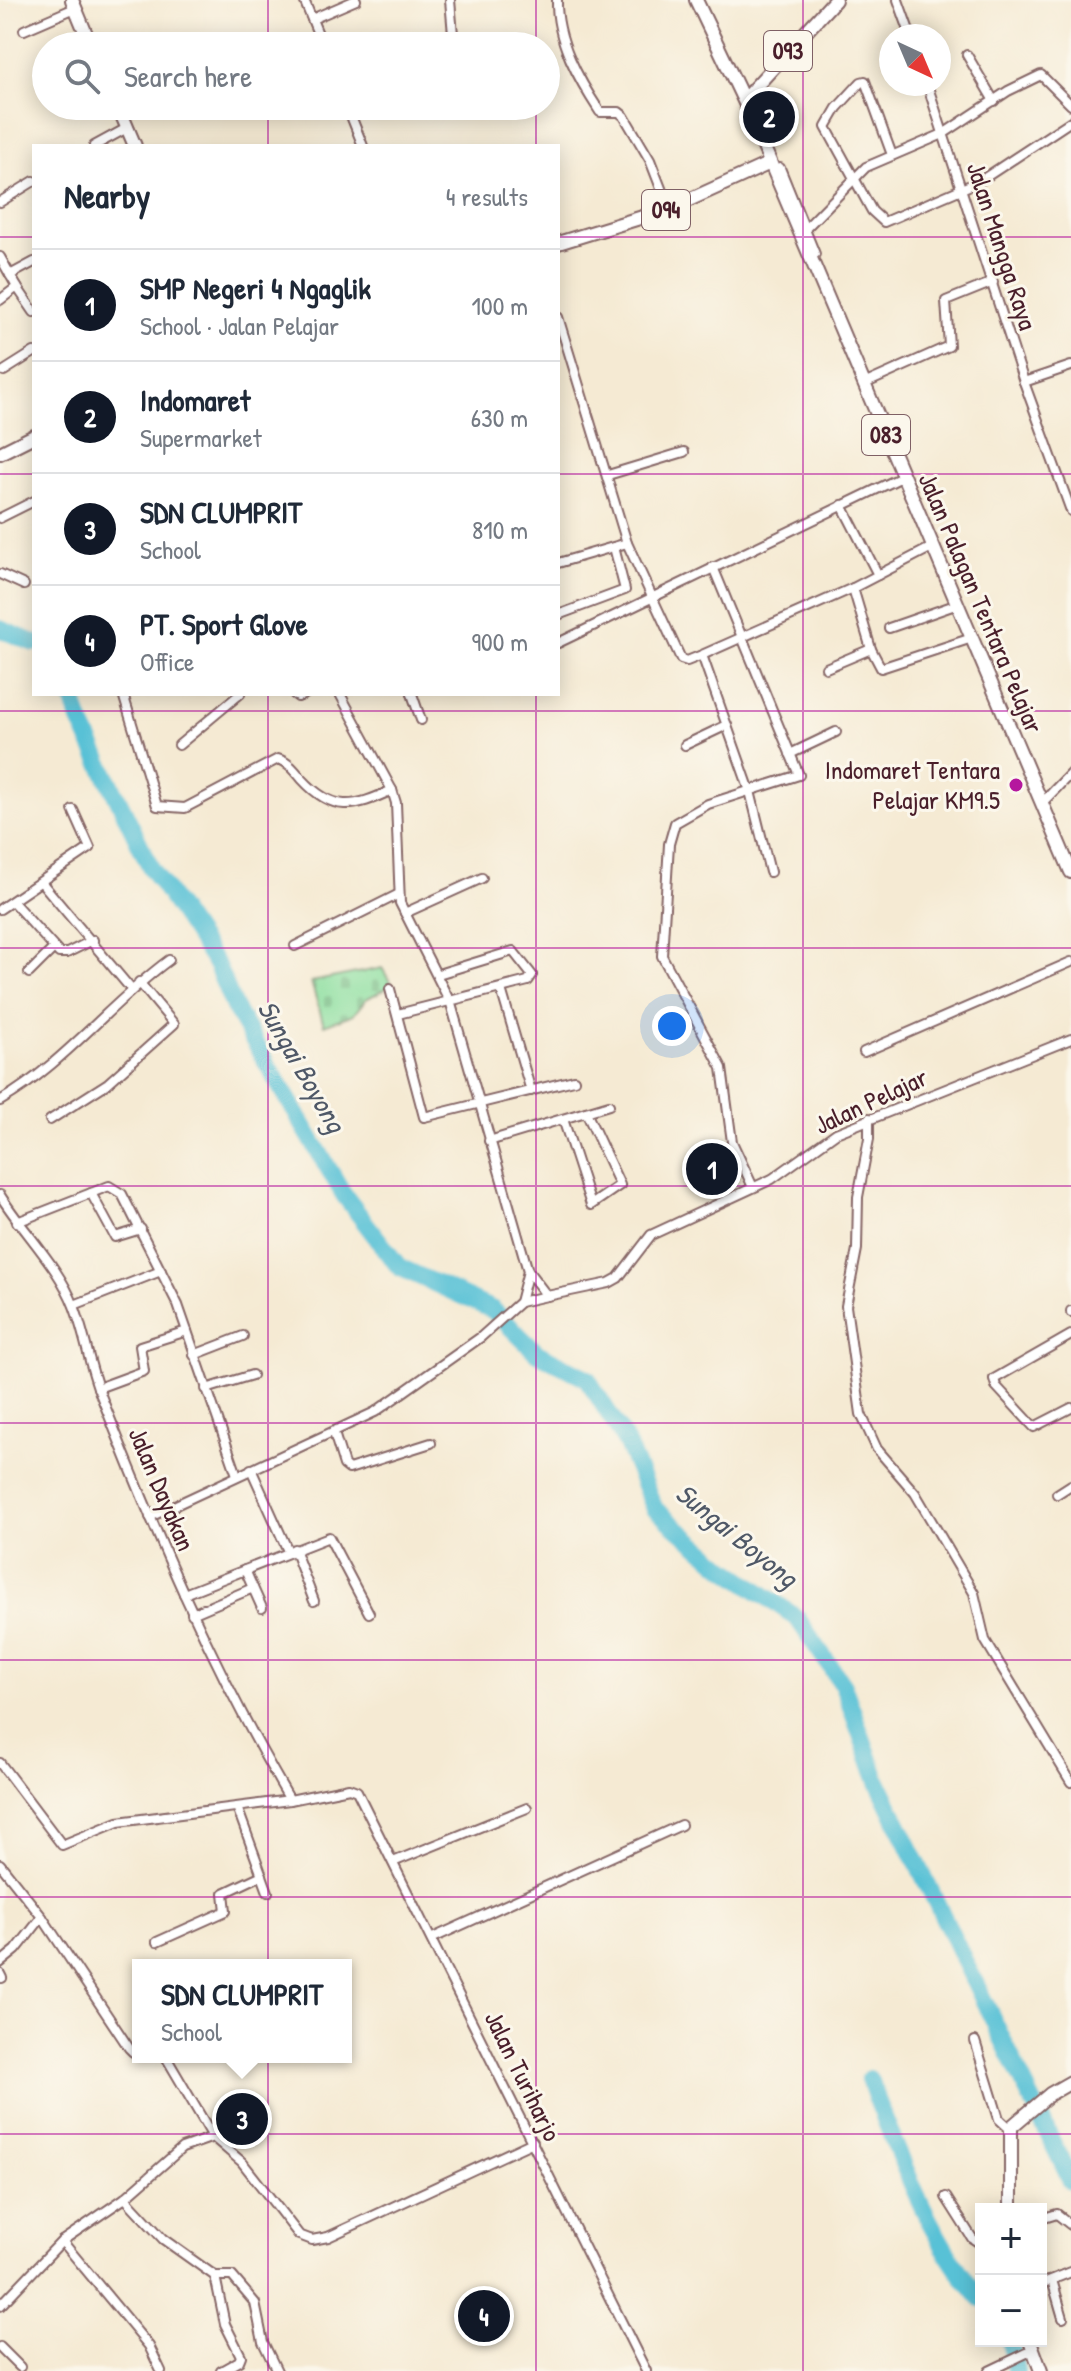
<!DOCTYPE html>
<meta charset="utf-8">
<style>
body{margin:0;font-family:"Patrick Hand",sans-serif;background:#f6f6f7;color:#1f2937}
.controls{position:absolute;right:24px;bottom:24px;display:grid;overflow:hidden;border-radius:0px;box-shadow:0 4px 20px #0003}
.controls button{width:72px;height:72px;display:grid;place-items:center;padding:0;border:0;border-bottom:2px solid #e0e1e3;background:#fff;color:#1f2937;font:40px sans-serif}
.compass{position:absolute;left:879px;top:24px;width:72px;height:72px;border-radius:50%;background:#fff;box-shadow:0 4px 20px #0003;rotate:136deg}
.you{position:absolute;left:672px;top:1026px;width:28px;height:28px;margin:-20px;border:6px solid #fff;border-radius:50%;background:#1a73e8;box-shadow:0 0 0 12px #1a73e833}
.badge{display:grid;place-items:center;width:52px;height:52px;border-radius:50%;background:#111827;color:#fff;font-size:26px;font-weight:700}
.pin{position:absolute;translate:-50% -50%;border:4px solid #fff;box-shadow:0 2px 8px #0006}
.popup{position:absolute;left:132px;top:1959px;width:220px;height:104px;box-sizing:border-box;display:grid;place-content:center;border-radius:0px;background:#fff;filter:drop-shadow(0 2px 6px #0005);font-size:26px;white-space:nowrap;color:#747a83}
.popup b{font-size:30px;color:#1f2937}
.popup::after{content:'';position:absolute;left:50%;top:100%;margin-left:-16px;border:16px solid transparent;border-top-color:#fff}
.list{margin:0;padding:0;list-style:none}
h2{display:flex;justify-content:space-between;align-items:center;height:104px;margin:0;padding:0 32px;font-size:34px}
h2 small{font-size:26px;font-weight:400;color:#747a83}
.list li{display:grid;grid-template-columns:52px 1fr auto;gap:24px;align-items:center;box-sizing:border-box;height:112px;padding:0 32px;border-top:2px solid #e0e1e3}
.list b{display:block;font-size:30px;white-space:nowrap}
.list p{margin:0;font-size:26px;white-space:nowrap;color:#747a83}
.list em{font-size:26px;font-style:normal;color:#747a83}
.icon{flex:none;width:44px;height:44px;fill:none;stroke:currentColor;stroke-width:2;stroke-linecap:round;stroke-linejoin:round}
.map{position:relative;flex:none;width:1071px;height:2371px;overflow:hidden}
.search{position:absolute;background:#fff;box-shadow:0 4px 20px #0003;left:32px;top:32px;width:528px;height:88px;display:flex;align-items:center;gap:20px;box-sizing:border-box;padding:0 28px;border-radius:44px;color:#747a83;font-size:30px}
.panel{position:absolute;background:#fff;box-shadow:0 4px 20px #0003;left:32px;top:144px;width:528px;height:552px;border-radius:0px}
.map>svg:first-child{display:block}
.cemetery{fill:url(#cemetery-stones);stroke:#6c7f66;stroke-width:2}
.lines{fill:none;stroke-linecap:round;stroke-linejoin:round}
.river{stroke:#59c1d6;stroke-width:18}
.street-casing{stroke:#866666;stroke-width:12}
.secondary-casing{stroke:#866666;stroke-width:16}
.primary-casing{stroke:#866666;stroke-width:16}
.street{stroke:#fff;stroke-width:8}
.secondary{stroke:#fff;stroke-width:12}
.primary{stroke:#fff;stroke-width:12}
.grid{fill:none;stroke:#b5179e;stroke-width:2;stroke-opacity:0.55}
.poi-dot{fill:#b5179e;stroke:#fbf7ec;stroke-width:3}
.labels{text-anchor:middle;stroke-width:6;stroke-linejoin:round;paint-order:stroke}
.shield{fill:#fbf7ec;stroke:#7f6065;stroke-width:2}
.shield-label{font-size:24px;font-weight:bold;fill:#4a1f2b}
.street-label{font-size:26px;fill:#4a1f2b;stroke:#fbf7ec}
.poi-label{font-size:26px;fill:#4a1f2b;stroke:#fbf7ec;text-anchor:end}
.water-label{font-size:28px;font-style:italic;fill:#4f5867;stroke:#fbf7ec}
</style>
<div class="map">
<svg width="1071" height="2371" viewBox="0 0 1071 2371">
<defs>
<pattern id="cemetery-stones" width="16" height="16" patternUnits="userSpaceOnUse" patternTransform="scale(2)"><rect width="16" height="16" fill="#8ddfa0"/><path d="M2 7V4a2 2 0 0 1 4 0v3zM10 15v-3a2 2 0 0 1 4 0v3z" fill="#7bbf8a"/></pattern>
</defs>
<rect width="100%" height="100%" fill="#fbf7ec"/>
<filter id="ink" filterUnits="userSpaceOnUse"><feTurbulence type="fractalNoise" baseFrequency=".0125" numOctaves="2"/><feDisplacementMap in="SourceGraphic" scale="16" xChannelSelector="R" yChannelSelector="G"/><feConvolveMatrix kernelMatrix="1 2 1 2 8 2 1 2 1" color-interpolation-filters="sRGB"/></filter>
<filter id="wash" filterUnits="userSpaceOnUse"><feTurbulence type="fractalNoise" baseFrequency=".006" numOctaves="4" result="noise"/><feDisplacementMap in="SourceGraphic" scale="32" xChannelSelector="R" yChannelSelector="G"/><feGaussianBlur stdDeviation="1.8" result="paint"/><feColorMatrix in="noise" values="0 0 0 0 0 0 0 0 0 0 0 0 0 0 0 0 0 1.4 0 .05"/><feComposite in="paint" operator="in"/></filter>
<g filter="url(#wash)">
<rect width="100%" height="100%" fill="#f5ead3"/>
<path class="cemetery" d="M382,968L392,985L366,999L354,1014L324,1025L311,982Z"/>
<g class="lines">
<g class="river">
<path d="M0,629L34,643"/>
<path d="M72,694L80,720L151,868L217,966L234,1007L344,1195L399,1267L493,1310L537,1353L587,1378L626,1442L655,1509L720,1564L797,1618L843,1685L878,1782L1071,2181"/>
<path d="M869,2079C899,2154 928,2238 981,2299"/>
<path d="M1010,2341L1016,2371"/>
</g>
</g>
</g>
<g filter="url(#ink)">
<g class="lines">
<defs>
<g id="street">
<path d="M304,0L323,46"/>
<path d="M450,0L454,46"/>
<path d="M557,0C556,40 579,80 600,112H619L624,116L650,160L669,209"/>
<path d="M898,0L911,36"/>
<path d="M312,19L356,0"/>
<path d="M24,30L75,8"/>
<path d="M967,55L994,101"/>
<path d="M927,84L1024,382L1071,511"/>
<path d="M347,106L363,146"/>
<path d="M94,146L127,128"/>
<path d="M892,155L865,81L861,82L837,108L826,127L872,211L884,222L980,181L1071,121"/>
<path d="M780,168L815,254"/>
<path d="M0,202L34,181"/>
<path d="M805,229L866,167L943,134L1008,91L1041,75L1071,105"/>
<path d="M0,257L17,287"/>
<path d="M10,275L34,262"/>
<path d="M0,300L17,287L34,312"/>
<path d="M558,317L627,543L681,659L687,661L702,655L750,791L770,872"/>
<path d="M4,371L34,352"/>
<path d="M1024,382L1071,366"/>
<path d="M864,384L949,346L946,301L993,282"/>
<path d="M608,475L684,452"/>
<path d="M842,505L878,575"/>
<path d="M0,518L34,501"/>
<path d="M558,563L627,543"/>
<path d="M713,567L799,775L708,804L675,823L669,844L662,956L722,1068L732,1142L752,1185"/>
<path d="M0,574L24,585"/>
<path d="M853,588L871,649L881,668L972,638"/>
<path d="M558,615L625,590L614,547"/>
<path d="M889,628L958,604"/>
<path d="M558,643L904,476"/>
<path d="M702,655L853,588L932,547"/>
<path d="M826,668L871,649"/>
<path d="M123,694L157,806L185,808L278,759C289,762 295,771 302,779C333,813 354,808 392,790"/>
<path d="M294,694L298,697L305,694"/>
<path d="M340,694L392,790L396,803L400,903L451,1004L528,1271L547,1296L609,1283L618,1278L651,1235L772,1179L836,1133L1071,1039"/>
<path d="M412,694L421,720"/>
<path d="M179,745L240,694"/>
<path d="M685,745L727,725"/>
<path d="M790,754L836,732"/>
<path d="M1041,804L1071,773"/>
<path d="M42,883L131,989"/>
<path d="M13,902L59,953H67L93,940"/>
<path d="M0,909L90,848L73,810"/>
<path d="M405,913L482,878"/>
<path d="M295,946L399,894"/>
<path d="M29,973L53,949"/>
<path d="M390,989L424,1117L574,1080"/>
<path d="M501,989L531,1091"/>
<path d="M398,1014L528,981L532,975L513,951L438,974"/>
<path d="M864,1052L1071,962"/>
<path d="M0,1101C64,1064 110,1003 169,960"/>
<path d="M869,1118V1139L858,1197L857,1249L846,1306L861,1414L877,1449L915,1493L974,1593L985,1640L1071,1782"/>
<path d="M563,1119L591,1205L620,1185L586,1112"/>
<path d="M50,1120L108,1083L174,1024L139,982"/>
<path d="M489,1141L609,1105"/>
<path d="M91,1193L115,1237L141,1229"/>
<path d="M0,1195C23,1232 58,1265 74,1306C85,1334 89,1365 100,1393C155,1533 214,1671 290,1800"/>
<path d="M17,1222L109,1186L122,1194L178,1305L237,1475"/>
<path d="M520,1302L528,1271"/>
<path d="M74,1305L161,1271"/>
<path d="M1071,1311V1312"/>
<path d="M1071,1335L994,1379L996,1386L1034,1427L1071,1408"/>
<path d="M194,1355L243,1336"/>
<path d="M98,1388L144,1371L140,1346L187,1331"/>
<path d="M206,1389L252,1375"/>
<path d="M334,1433L344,1465L349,1469L431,1443"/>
<path d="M251,1469L288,1551"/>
<path d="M1057,1494L1071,1485"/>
<path d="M150,1517L375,1412L481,1337L520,1302L547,1296"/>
<path d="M294,1549L314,1601"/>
<path d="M245,1570L262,1608"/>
<path d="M184,1594L329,1537L369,1613"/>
<path d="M192,1614L253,1588"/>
<path d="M0,1763L62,1845L118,1822L290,1800L349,1788L357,1791L646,2371"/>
<path d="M237,1807L268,1892"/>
<path d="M393,1862L527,1808"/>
<path d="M0,1864L42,1917L129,2048L133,2052L138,2051"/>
<path d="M433,1938L681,1825"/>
<path d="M157,1942L226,1911L224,1893L262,1875"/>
<path d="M0,1963L16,1950L42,1917"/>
<path d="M0,1974L2,1978"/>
<path d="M975,2041L999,2119L1011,2130"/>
<path d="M166,2057L213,2137L242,2162L299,2235L312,2240L328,2237L533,2142"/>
<path d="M946,2197L972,2238L981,2244"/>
<path d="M125,2198L163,2239L215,2276L225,2324L241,2356L239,2361L221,2371"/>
<path d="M1041,2219L1057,2214L1071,2225"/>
<path d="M62,2241L149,2346L161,2371"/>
<path d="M215,2276H232L255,2303L263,2342L277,2371"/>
<path d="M1052,2280L1063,2318"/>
<path d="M1041,2284L1071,2272"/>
<path d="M0,2306L62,2241L125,2198L182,2148L213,2137"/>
<path d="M0,2347L20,2367"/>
<path d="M989,2371L1033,2350"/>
</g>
<g id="secondary">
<path d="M72,0L91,46"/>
<path d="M118,106L135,146"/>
<path d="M1011,2209V2127L1050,2094L1071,2082"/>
<path d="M1030,2341L1041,2371"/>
</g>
<g id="primary">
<path d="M696,0L746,105L1071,872"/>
<path d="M746,105L748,95L835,0"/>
<path d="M558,243L669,209L768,164"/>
<path d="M0,453L34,436"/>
</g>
</defs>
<use href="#street" class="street-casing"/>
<use href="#secondary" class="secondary-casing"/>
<use href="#primary" class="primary-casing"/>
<use href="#street" class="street"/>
<use href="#secondary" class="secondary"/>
<use href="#primary" class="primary"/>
</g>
</g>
<path class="grid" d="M268,0V46M536,0V46M803,0V2371M268,106V146M536,106V146M0,237H34M558,237H1071M0,474H34M558,474H1071M268,694V2371M536,694V2371M0,711H1071M0,948H1071M0,1186H1071M0,1423H1071M0,1660H1071M0,1897H1071M0,2134H1071"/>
<circle class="poi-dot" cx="1016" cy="785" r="8"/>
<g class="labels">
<g class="shield">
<rect x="764" y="31" width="48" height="40" rx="6"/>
<rect x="642" y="190" width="48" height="40" rx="6"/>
<rect x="862" y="415" width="48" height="40" rx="6"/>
</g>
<g class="shield-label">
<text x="788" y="59">093</text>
<text x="666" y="218">094</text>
<text x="886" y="443">083</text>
</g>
<g class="street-label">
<text transform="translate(1002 246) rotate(72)" y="9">Jalan Mangga Raya</text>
<text transform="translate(981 603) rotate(67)" y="9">Jalan Palagan Tentara Pelajar</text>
<text transform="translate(871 1101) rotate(-25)" y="9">Jalan Pelajar</text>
<text transform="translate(162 1489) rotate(67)" y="9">Jalan Dayakan</text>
<text transform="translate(523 2076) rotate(64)" y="9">Jalan Turiharjo</text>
</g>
<g class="poi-label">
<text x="1000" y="779">Indomaret Tentara<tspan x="1000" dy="30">Pelajar KM9.5</tspan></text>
</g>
<g class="water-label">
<text transform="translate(302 1066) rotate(60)" y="10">Sungai Boyong</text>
<text transform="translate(737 1535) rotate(39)" y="10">Sungai Boyong</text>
</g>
</g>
</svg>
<div class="controls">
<button>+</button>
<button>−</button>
</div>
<svg class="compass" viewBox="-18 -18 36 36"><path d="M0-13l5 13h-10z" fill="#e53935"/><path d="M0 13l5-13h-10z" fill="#747a83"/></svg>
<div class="you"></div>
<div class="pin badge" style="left:712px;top:1169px">1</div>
<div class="pin badge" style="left:769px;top:117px">2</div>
<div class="pin badge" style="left:242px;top:2119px">3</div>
<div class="popup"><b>SDN CLUMPRIT</b>School</div>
<div class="pin badge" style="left:484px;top:2316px">4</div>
<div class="search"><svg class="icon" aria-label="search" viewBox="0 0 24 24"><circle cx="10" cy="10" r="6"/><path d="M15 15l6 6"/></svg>Search here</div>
<section class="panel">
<h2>Nearby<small>4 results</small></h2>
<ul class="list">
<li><span class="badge">1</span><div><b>SMP Negeri 4 Ngaglik</b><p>School · Jalan Pelajar</p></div><em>100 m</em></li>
<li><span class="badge">2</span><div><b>Indomaret</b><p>Supermarket</p></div><em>630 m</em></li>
<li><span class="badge">3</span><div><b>SDN CLUMPRIT</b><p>School</p></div><em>810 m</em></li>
<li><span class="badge">4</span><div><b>PT. Sport Glove</b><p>Office</p></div><em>900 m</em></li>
</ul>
</section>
</div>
